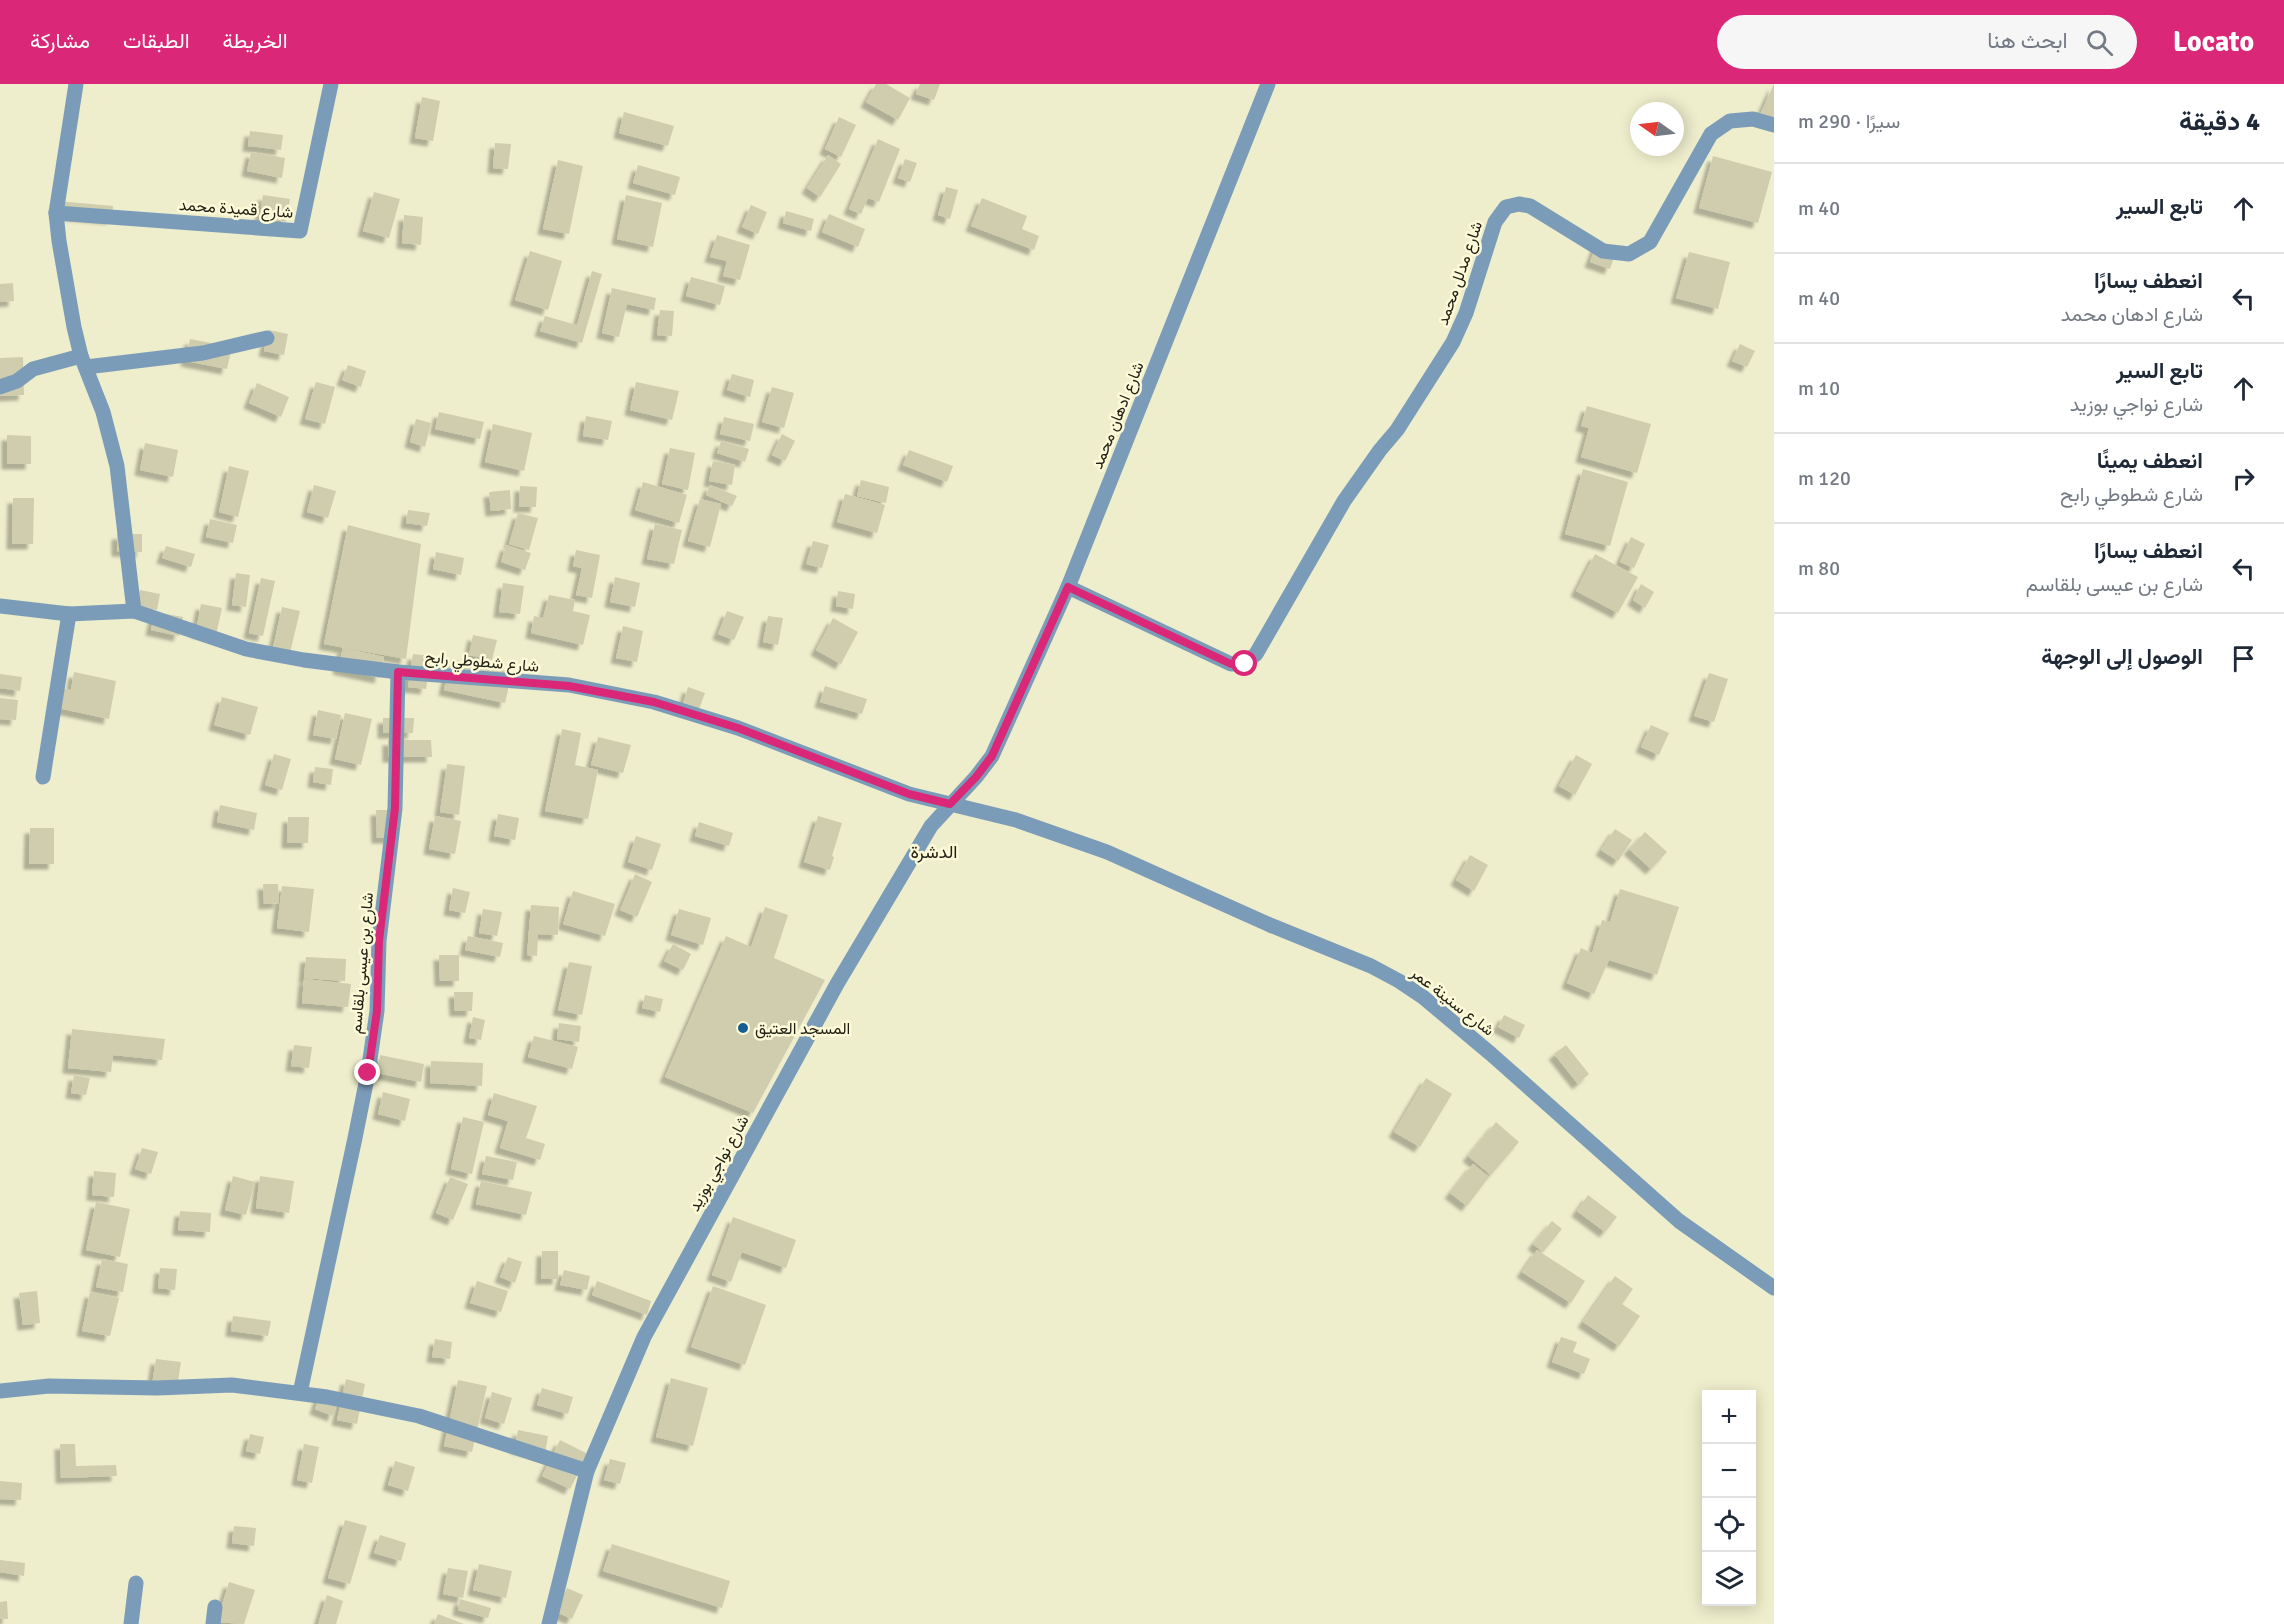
<!DOCTYPE html>
<html lang="ar">
<meta charset="utf-8">
<style>
body{margin:0;font-family:Signika,Vazirmatn,sans-serif;background:#f6f6f7;color:#1f2937;direction:rtl}
.controls{position:absolute;right:18px;bottom:18px;display:grid;overflow:hidden;border-radius:0px;box-shadow:0 3px 15px #0003}
.controls button{width:54px;height:54px;display:grid;place-items:center;padding:0;border:0;border-bottom:2px solid #e0e1e3;background:#fff;color:#1f2937;font:30px sans-serif}
.compass{position:absolute;left:1630px;top:18px;width:54px;height:54px;border-radius:50%;background:#fff;box-shadow:0 3px 15px #0003;rotate:284deg}
.stop{position:absolute;width:18px;height:18px;margin:-14px;border:4px solid #db2777;border-radius:50%;background:#fff}
.stop.end{background:#db2777;border-color:#fff;box-shadow:0 2px 6px #0008}
.list{margin:0;padding:0;list-style:none}
h2{display:flex;justify-content:space-between;align-items:center;height:78px;margin:0;padding:0 24px;font-size:26px}
h2 small{font-size:20px;font-weight:400;color:#747a83}
.list li{display:grid;grid-template-columns:39px 1fr auto;gap:18px;align-items:center;box-sizing:border-box;height:90px;padding:0 24px;border-top:2px solid #e0e1e3}
.list b{display:block;font-size:22px;white-space:nowrap}
.list p{margin:0;font-size:20px;white-space:nowrap;color:#747a83}
.list em{font-size:20px;font-style:normal;color:#747a83}
.icon{flex:none;width:33px;height:33px;fill:none;stroke:currentColor;stroke-width:2;stroke-linecap:round;stroke-linejoin:round}
.map{position:relative;flex:none;width:1774px;height:1540px;overflow:hidden;direction:ltr}
header{display:flex;align-items:center;gap:36px;box-sizing:border-box;height:84px;padding:0 30px;background:#db2777;color:#fff}
header strong{font-size:28px}
nav{display:flex;gap:33px;margin-inline-start:auto;font-size:21px}
.search{width:420px;height:54px;background:#f6f6f7;display:flex;align-items:center;gap:15px;box-sizing:border-box;padding:0 21px;border-radius:33px;color:#747a83;font-size:22px}
main{display:flex}
aside{flex:1;background:#fff}
.map>svg:first-child{display:block}
.building{fill:#cfcdad;filter:url(#shadow)}
.lines{fill:none;stroke-linecap:round;stroke-linejoin:round}
.minor{stroke:#7b9cb9;stroke-width:15}
.route{stroke:#db2777;stroke-width:8}
.poi-dot{fill:#165e92;stroke:#fcfad9;stroke-width:2}
.labels{text-anchor:middle;stroke-width:5;stroke-linejoin:round;paint-order:stroke}
.street-label{font-size:16px;fill:#222115;stroke:#fcfad9}
.poi-label{font-size:16px;fill:#222115;stroke:#fcfad9;text-anchor:start}
.neighbourhood-label{font-size:18px;fill:#222115;stroke:#fcfad9}
</style>
<header>
<strong>Locato</strong>
<div class="search"><svg class="icon" aria-label="search" viewBox="0 0 24 24"><circle cx="10" cy="10" r="6"/><path d="M15 15l6 6"/></svg>ابحث هنا</div>
<nav><a>الخريطة</a><a>الطبقات</a><a>مشاركة</a></nav>
</header>
<main>
<aside>
<h2>4 دقيقة<small>سيرًا · 290 m</small></h2>
<ul class="list">
<li><svg class="icon" aria-label="ahead" viewBox="0 0 24 24"><path d="M12 20V5M6 11l6-6 6 6"/></svg><div><b>تابع السير</b></div><em>40 m</em></li>
<li><svg class="icon" aria-label="left" viewBox="0 0 24 24"><path d="M17 20v-9H6M10 6l-5 5 5 5"/></svg><div><b>انعطف يسارًا</b><p>شارع ادهان محمد</p></div><em>40 m</em></li>
<li><svg class="icon" aria-label="ahead" viewBox="0 0 24 24"><path d="M12 20V5M6 11l6-6 6 6"/></svg><div><b>تابع السير</b><p>شارع نواجي بوزيد</p></div><em>10 m</em></li>
<li><svg class="icon" aria-label="right" viewBox="0 0 24 24"><path d="M7 20v-9h11M14 6l5 5-5 5"/></svg><div><b>انعطف يمينًا</b><p>شارع شطوطي رابح</p></div><em>120 m</em></li>
<li><svg class="icon" aria-label="left" viewBox="0 0 24 24"><path d="M17 20v-9H6M10 6l-5 5 5 5"/></svg><div><b>انعطف يسارًا</b><p>شارع بن عيسى بلقاسم</p></div><em>80 m</em></li>
<li><svg class="icon" aria-label="arrive" viewBox="0 0 24 24"><path d="M6 21V4h12l-3 4 3 4H6"/></svg><div><b>الوصول إلى الوجهة</b></div></li>
</ul>
</aside>
<div class="map">
<svg width="1774" height="1540" viewBox="0 0 1774 1540">
<defs>
<filter id="shadow"><feDropShadow dx="-5.5" dy="5.5" stdDeviation="1.5" flood-color="#0004"/></filter>
</defs>
<rect width="100%" height="100%" fill="#eeedcc"/>
<g class="building">
<path d="M876,0H886L910,14L898,36L866,18Z"/>
<path d="M920,0H940L934,16L916,10Z"/>
<path d="M1774,0V37L1760,31Z"/>
<path d="M422,13L440,17L433,57L415,54Z"/>
<path d="M624,28L674,42L668,62L619,49Z"/>
<path d="M839,33L856,41L841,73L825,65Z"/>
<path d="M250,47L283,51L281,66L248,62Z"/>
<path d="M878,55L900,65L879,118L868,114L861,130L849,125Z"/>
<path d="M495,59L511,60L508,85L493,84Z"/>
<path d="M251,68L285,74L282,94L247,87Z"/>
<path d="M828,71L841,80L820,113L807,104Z"/>
<path d="M1713,72L1772,88L1758,139L1699,124Z"/>
<path d="M905,75L917,79L910,98L898,94Z"/>
<path d="M558,76L583,82L569,150L543,145Z"/>
<path d="M638,81L680,93L675,111L633,99Z"/>
<path d="M946,103L958,106L950,135L938,131Z"/>
<path d="M374,108L400,115L389,154L363,147Z"/>
<path d="M263,111L290,115L286,138L260,133Z"/>
<path d="M626,111L662,119L653,163L617,155Z"/>
<path d="M982,114L1027,132L1022,145L1039,152L1034,166L971,142Z"/>
<path d="M57,117L113,122L112,135L56,130Z"/>
<path d="M751,121L767,128L758,150L742,143Z"/>
<path d="M786,127L814,135L811,147L783,139Z"/>
<path d="M829,130L865,145L858,163L822,148Z"/>
<path d="M404,131L423,133L421,161L402,159Z"/>
<path d="M717,151L750,161L740,196L723,192L727,177L710,173Z"/>
<path d="M1598,157L1617,164L1610,185L1590,178Z"/>
<path d="M530,167L562,177L548,226L515,216Z"/>
<path d="M1689,168L1730,178L1718,225L1676,214Z"/>
<path d="M592,187L602,190L582,259L540,247L545,232L577,241Z"/>
<path d="M691,193L725,202L720,221L686,212Z"/>
<path d="M13,199L14,217L0,218V200Z"/>
<path d="M612,204L656,214L654,226L627,220L619,253L602,249Z"/>
<path d="M660,226L674,227L672,252L657,251Z"/>
<path d="M269,246L288,250L284,271L264,267Z"/>
<path d="M190,255L232,263L227,285L186,277Z"/>
<path d="M1740,260L1755,267L1747,283L1732,277Z"/>
<path d="M23,273L24,311L0,312V274Z"/>
<path d="M348,281L366,287L361,303L342,296Z"/>
<path d="M732,290L754,296L750,313L727,306Z"/>
<path d="M316,298L335,303L325,340L305,335Z"/>
<path d="M636,298L679,307L672,336L630,326Z"/>
<path d="M257,299L289,313L281,333L249,319Z"/>
<path d="M772,303L794,309L784,344L762,338Z"/>
<path d="M1587,322L1651,340L1637,389L1581,373L1589,344L1581,342Z"/>
<path d="M439,328L484,338L480,355L435,345Z"/>
<path d="M586,332L612,337L608,356L583,352Z"/>
<path d="M724,333L754,340L750,357L720,350Z"/>
<path d="M416,335L431,339L425,363L410,358Z"/>
<path d="M493,340L532,349L524,387L485,378Z"/>
<path d="M782,350L795,357L785,377L772,371Z"/>
<path d="M7,351L31,352V380H7Z"/>
<path d="M721,357L749,365L745,378L717,369Z"/>
<path d="M145,359L178,366L173,393L140,386Z"/>
<path d="M670,364L695,369L688,406L662,400Z"/>
<path d="M909,366L953,382L947,398L903,381Z"/>
<path d="M713,377L735,381L732,401L709,397Z"/>
<path d="M229,382L249,387L238,433L219,428Z"/>
<path d="M1583,385L1628,398L1610,462L1565,450Z"/>
<path d="M861,396L889,403L886,419L857,412Z"/>
<path d="M643,398L687,411L679,439L635,426Z"/>
<path d="M314,401L336,407L328,434L307,428Z"/>
<path d="M710,401L737,412L732,422L706,411Z"/>
<path d="M520,402L537,403L536,423H519Z"/>
<path d="M510,406L511,425L491,427L489,408Z"/>
<path d="M845,410L885,421L877,449L837,438Z"/>
<path d="M13,414H34L33,460H12Z"/>
<path d="M700,415L721,420L710,463L688,457Z"/>
<path d="M408,426L430,429L427,442L406,439Z"/>
<path d="M518,429L538,434L529,466L509,460Z"/>
<path d="M210,435L237,441L233,459L206,453Z"/>
<path d="M655,440L682,446L674,480L647,475Z"/>
<path d="M348,441L421,460L406,575L324,560Z"/>
<path d="M117,450H142V468L117,467Z"/>
<path d="M1631,453L1645,460L1634,484L1620,478Z"/>
<path d="M813,457L829,461L822,484L806,480Z"/>
<path d="M506,461L531,469L525,486L501,478Z"/>
<path d="M166,462L195,470L191,483L162,474Z"/>
<path d="M576,466L600,471L592,514L576,511L582,484L573,482Z"/>
<path d="M436,468L464,474L461,491L433,485Z"/>
<path d="M1595,470L1638,493L1618,529L1576,507Z"/>
<path d="M236,489L250,491L246,523L232,521Z"/>
<path d="M615,493L640,499L635,523L610,518Z"/>
<path d="M261,494L275,497L263,552L249,549Z"/>
<path d="M503,499L524,502L520,530L499,528Z"/>
<path d="M1641,500L1654,508L1645,524L1633,516Z"/>
<path d="M140,506L160,510L157,526L137,522Z"/>
<path d="M838,507L855,510L853,525L836,522Z"/>
<path d="M549,511L575,516L573,527L590,531L583,561L531,549L534,532L543,534Z"/>
<path d="M201,520L222,524L216,551L196,548Z"/>
<path d="M282,523L300,527L290,569L273,564Z"/>
<path d="M727,527L744,533L734,556L718,550Z"/>
<path d="M155,528L183,533L179,552L151,546Z"/>
<path d="M768,532L783,534L778,561L763,558Z"/>
<path d="M833,534L858,548L841,580L816,566Z"/>
<path d="M623,542L643,547L637,578L616,574Z"/>
<path d="M473,551L497,556L492,576L469,571Z"/>
<path d="M343,564L384,573L380,594L338,585Z"/>
<path d="M413,570L431,572L426,605L408,603Z"/>
<path d="M451,575L512,588L505,619L444,606Z"/>
<path d="M74,588L116,597L109,635L53,623L57,603L71,606Z"/>
<path d="M1709,589L1728,595L1714,638L1694,632Z"/>
<path d="M0,590L22,593L20,607L0,604Z"/>
<path d="M825,602L867,615L862,630L820,618Z"/>
<path d="M688,603L705,609L699,625L683,620Z"/>
<path d="M222,613L258,623L250,651L214,641Z"/>
<path d="M0,614L18,616L16,636L0,635Z"/>
<path d="M318,626L341,631L336,655L313,651Z"/>
<path d="M345,629L372,635L361,681L335,675Z"/>
<path d="M383,634H414L413,649H383Z"/>
<path d="M1651,641L1669,649L1659,671L1641,663Z"/>
<path d="M562,645L581,649L575,681L598,686L588,735L545,727Z"/>
<path d="M598,653L631,661L623,689L591,681Z"/>
<path d="M388,656H431L432,673H388Z"/>
<path d="M274,670L291,675L282,706L265,701Z"/>
<path d="M1576,671L1592,680L1575,711L1559,702Z"/>
<path d="M447,680L465,682L459,731L440,728Z"/>
<path d="M315,683L333,685L331,701L313,698Z"/>
<path d="M220,721L257,729L254,746L217,738Z"/>
<path d="M376,726H397L398,754H377Z"/>
<path d="M498,730L519,734L515,756L494,752Z"/>
<path d="M435,732L461,737L455,770L429,765Z"/>
<path d="M818,732L842,739L832,772L834,773L830,786L804,778Z"/>
<path d="M288,733H309L308,759H287Z"/>
<path d="M699,738L733,749L729,762L695,752Z"/>
<path d="M30,744H54V780H29Z"/>
<path d="M1615,745L1632,756L1618,777L1601,766Z"/>
<path d="M1645,748L1667,768L1651,785L1629,765Z"/>
<path d="M636,752L661,760L652,786L628,778Z"/>
<path d="M1470,771L1488,781L1474,807L1456,796Z"/>
<path d="M635,790L652,798L637,833L620,826Z"/>
<path d="M263,800H278L279,819L264,820Z"/>
<path d="M282,802L314,805L309,848L277,844Z"/>
<path d="M453,804L470,808L465,829L449,826Z"/>
<path d="M1620,805L1679,823L1657,891L1609,876L1594,910L1567,899L1581,864L1592,869L1602,836L1610,838Z"/>
<path d="M573,807L615,820L605,852L563,840Z"/>
<path d="M531,821L559,823L558,851L538,850L537,872L527,871Z"/>
<path d="M765,823L788,831L774,874L825,896L753,1029L665,993L726,852L751,863Z"/>
<path d="M483,825L502,828L497,852L479,849Z"/>
<path d="M679,825L711,834L703,861L671,851Z"/>
<path d="M468,852L503,859L500,873L465,866Z"/>
<path d="M673,860L691,870L683,886L664,877Z"/>
<path d="M439,871H459V897H440Z"/>
<path d="M306,873L346,875L345,897L304,894Z"/>
<path d="M569,878L592,882L582,931L558,926Z"/>
<path d="M304,895L351,900L348,923L302,919Z"/>
<path d="M454,908H473L472,927H455Z"/>
<path d="M645,911L663,915L660,928L642,924Z"/>
<path d="M1504,931L1525,941L1519,954L1498,943Z"/>
<path d="M473,933L485,936L481,956L469,954Z"/>
<path d="M559,939L581,942L579,958L557,955Z"/>
<path d="M72,945L165,955L162,976L113,971L111,988L68,984Z"/>
<path d="M534,952L578,963L572,985L528,973Z"/>
<path d="M294,961L312,963L309,984L291,982Z"/>
<path d="M1566,961L1589,990L1578,1000L1554,970Z"/>
<path d="M380,971L424,980L421,998L377,989Z"/>
<path d="M431,977L483,979L482,1002L430,999Z"/>
<path d="M74,991L90,994L86,1011L71,1009Z"/>
<path d="M1426,994L1452,1010L1420,1063L1394,1048Z"/>
<path d="M383,1008L410,1015L405,1037L378,1030Z"/>
<path d="M494,1009L537,1022L526,1054L545,1060L540,1076L500,1064L508,1037L488,1031Z"/>
<path d="M463,1033L484,1038L472,1090L451,1085Z"/>
<path d="M1496,1038L1519,1058L1491,1091L1468,1072Z"/>
<path d="M142,1064L158,1068L151,1090L135,1085Z"/>
<path d="M486,1072L517,1078L513,1096L482,1090Z"/>
<path d="M1473,1080L1489,1093L1467,1122L1450,1109Z"/>
<path d="M94,1087L116,1089L114,1113L92,1111Z"/>
<path d="M233,1092L255,1098L246,1131L225,1126Z"/>
<path d="M260,1092L294,1097L289,1129L256,1124Z"/>
<path d="M450,1093L468,1100L453,1136L436,1129Z"/>
<path d="M481,1097L532,1108L526,1131L476,1120Z"/>
<path d="M1588,1111L1617,1133L1605,1148L1577,1127Z"/>
<path d="M96,1118L130,1125L120,1173L86,1166Z"/>
<path d="M180,1127L211,1129L210,1148L178,1146Z"/>
<path d="M733,1133L796,1156L786,1184L742,1168L731,1198L712,1191Z"/>
<path d="M1552,1137L1562,1145L1543,1168L1533,1160Z"/>
<path d="M1537,1166L1585,1197L1571,1219L1522,1188Z"/>
<path d="M542,1167H558V1195H541Z"/>
<path d="M508,1173L522,1178L515,1199L500,1193Z"/>
<path d="M102,1175L128,1180L123,1208L96,1203Z"/>
<path d="M160,1184L177,1185L175,1206L158,1204Z"/>
<path d="M564,1186L590,1192L587,1206L560,1201Z"/>
<path d="M1615,1192L1633,1205L1622,1220L1640,1232L1619,1262L1583,1238Z"/>
<path d="M477,1197L508,1207L501,1228L470,1219Z"/>
<path d="M597,1197L651,1217L647,1231L592,1211Z"/>
<path d="M713,1202L766,1221L745,1281L691,1263Z"/>
<path d="M37,1207L40,1239L23,1241L19,1209Z"/>
<path d="M90,1208L119,1214L110,1252L82,1247Z"/>
<path d="M233,1232L271,1237L268,1252L231,1247Z"/>
<path d="M1561,1253L1577,1258L1573,1268L1590,1275L1584,1290L1552,1278Z"/>
<path d="M435,1255L452,1258L450,1275L432,1273Z"/>
<path d="M156,1275L181,1278L177,1304L152,1301Z"/>
<path d="M671,1294L708,1304L693,1362L656,1353Z"/>
<path d="M346,1295L365,1300L357,1340L337,1336Z"/>
<path d="M458,1296L487,1302L472,1368L444,1362Z"/>
<path d="M542,1304L573,1313L568,1330L537,1321Z"/>
<path d="M321,1307L339,1314L333,1332L315,1325Z"/>
<path d="M492,1308L512,1314L504,1340L485,1334Z"/>
<path d="M518,1346L548,1352L545,1370L515,1364Z"/>
<path d="M250,1350L264,1353L260,1370L246,1367Z"/>
<path d="M560,1356L588,1370L570,1405L542,1392Z"/>
<path d="M60,1360H75L76,1382L116,1381L117,1392L61,1394Z"/>
<path d="M304,1360L319,1363L312,1399L297,1396Z"/>
<path d="M610,1375L626,1379L620,1400L604,1396Z"/>
<path d="M395,1377L415,1383L408,1407L388,1401Z"/>
<path d="M0,1397L22,1399L21,1416L0,1415Z"/>
<path d="M345,1436L367,1442L350,1500L328,1494Z"/>
<path d="M234,1442L256,1444L254,1462L232,1459Z"/>
<path d="M380,1451L406,1459L401,1477L374,1469Z"/>
<path d="M612,1460L730,1497L722,1524L603,1487Z"/>
<path d="M0,1476L25,1479L24,1492L0,1488Z"/>
<path d="M479,1480L512,1487L506,1514L473,1506Z"/>
<path d="M448,1484L468,1487L463,1514L443,1510Z"/>
<path d="M229,1498L255,1506L244,1540L217,1538Z"/>
<path d="M567,1504L583,1511L572,1535L556,1528Z"/>
<path d="M327,1511L343,1517L336,1540H318Z"/>
<path d="M460,1515L491,1524L488,1534L458,1526Z"/>
<path d="M7,1517L8,1535H0V1518Z"/>
<path d="M438,1530L464,1540H434Z"/>
</g>
<g class="lines">
<g class="minor">
<path d="M76,0L56,129L59,157L74,243L81,272L103,328L117,382L134,527"/>
<path d="M56,129L300,147L331,0"/>
<path d="M86,283L203,269L267,254"/>
<path d="M0,303L17,297L33,285L81,272"/>
<path d="M1068,503L1231,580H1244L1256,570L1344,417L1380,366L1397,346L1453,258L1466,229L1495,138L1506,123L1519,120L1530,122L1603,167L1629,170L1650,158L1711,50L1730,37L1753,35L1774,41"/>
<path d="M0,522L69,530L134,527L246,565L304,576L398,588L569,601L654,618L738,644L909,710L1016,736L1107,768L1270,841L1371,882L1399,897L1423,913L1491,970L1679,1137L1774,1204"/>
<path d="M43,693L69,530"/>
<path d="M0,1307L49,1302L157,1304L232,1301L327,1313L419,1332L587,1387"/>
<path d="M300,1309L355,1054L368,989L377,927L379,857L395,724L398,588"/>
<path d="M131,1540L136,1499"/>
<path d="M213,1540L215,1523"/>
<path d="M549,1540L587,1387L644,1253L837,900L931,742L976,693L992,672L1068,503L1268,0"/>
</g>
</g>
<g class="lines">
<path class="route" d="M368,989L377,927L379,857L395,724L398,588L569,602L654,618L738,644L909,710L950,720L976,693L992,672L1068,503L1231,580H1245"/>
</g>
<circle class="poi-dot" cx="743" cy="944" r="6"/>
<g class="labels">
<g class="street-label">
<text transform="translate(236 124) rotate(4)" y="6">شارع قميدة محمد</text>
<text transform="translate(1459 189) rotate(-71)" y="6">شارع مدلل محمد</text>
<text transform="translate(1117 331) rotate(-68)" y="6">شارع ادهان محمد</text>
<text transform="translate(482 577) rotate(5)" y="6">شارع شطوطي رابح</text>
<text transform="translate(361 879) rotate(-85)" y="6">شارع بن عيسى بلقاسم</text>
<text transform="translate(1453 917) rotate(38)" y="6">شارع سنينة عمر</text>
<text transform="translate(718 1079) rotate(-61)" y="6">شارع نواجي بوزيد</text>
</g>
<g class="poi-label">
<text x="755" y="950">المسجد العتيق</text>
</g>
<g class="neighbourhood-label">
<text x="934" y="774">الدشرة</text>
</g>
</g>
</svg>
<div class="controls">
<button>+</button>
<button>−</button>
<button><svg class="icon" aria-label="locate" viewBox="0 0 24 24"><circle cx="12" cy="12" r="6"/><path d="M12 2v4M12 18v4M2 12h4M18 12h4"/></svg></button>
<button><svg class="icon" aria-label="layers" viewBox="0 0 24 24"><path d="M12 4l9 5-9 5-9-5zM3 14l9 5 9-5"/></svg></button>
</div>
<svg class="compass" viewBox="-18 -18 36 36"><path d="M0-13l5 13h-10z" fill="#e53935"/><path d="M0 13l5-13h-10z" fill="#747a83"/></svg>
<div class="stop" style="left:1245px;top:580px"></div>
<div class="stop end" style="left:368px;top:989px"></div>
</div>
</main>
